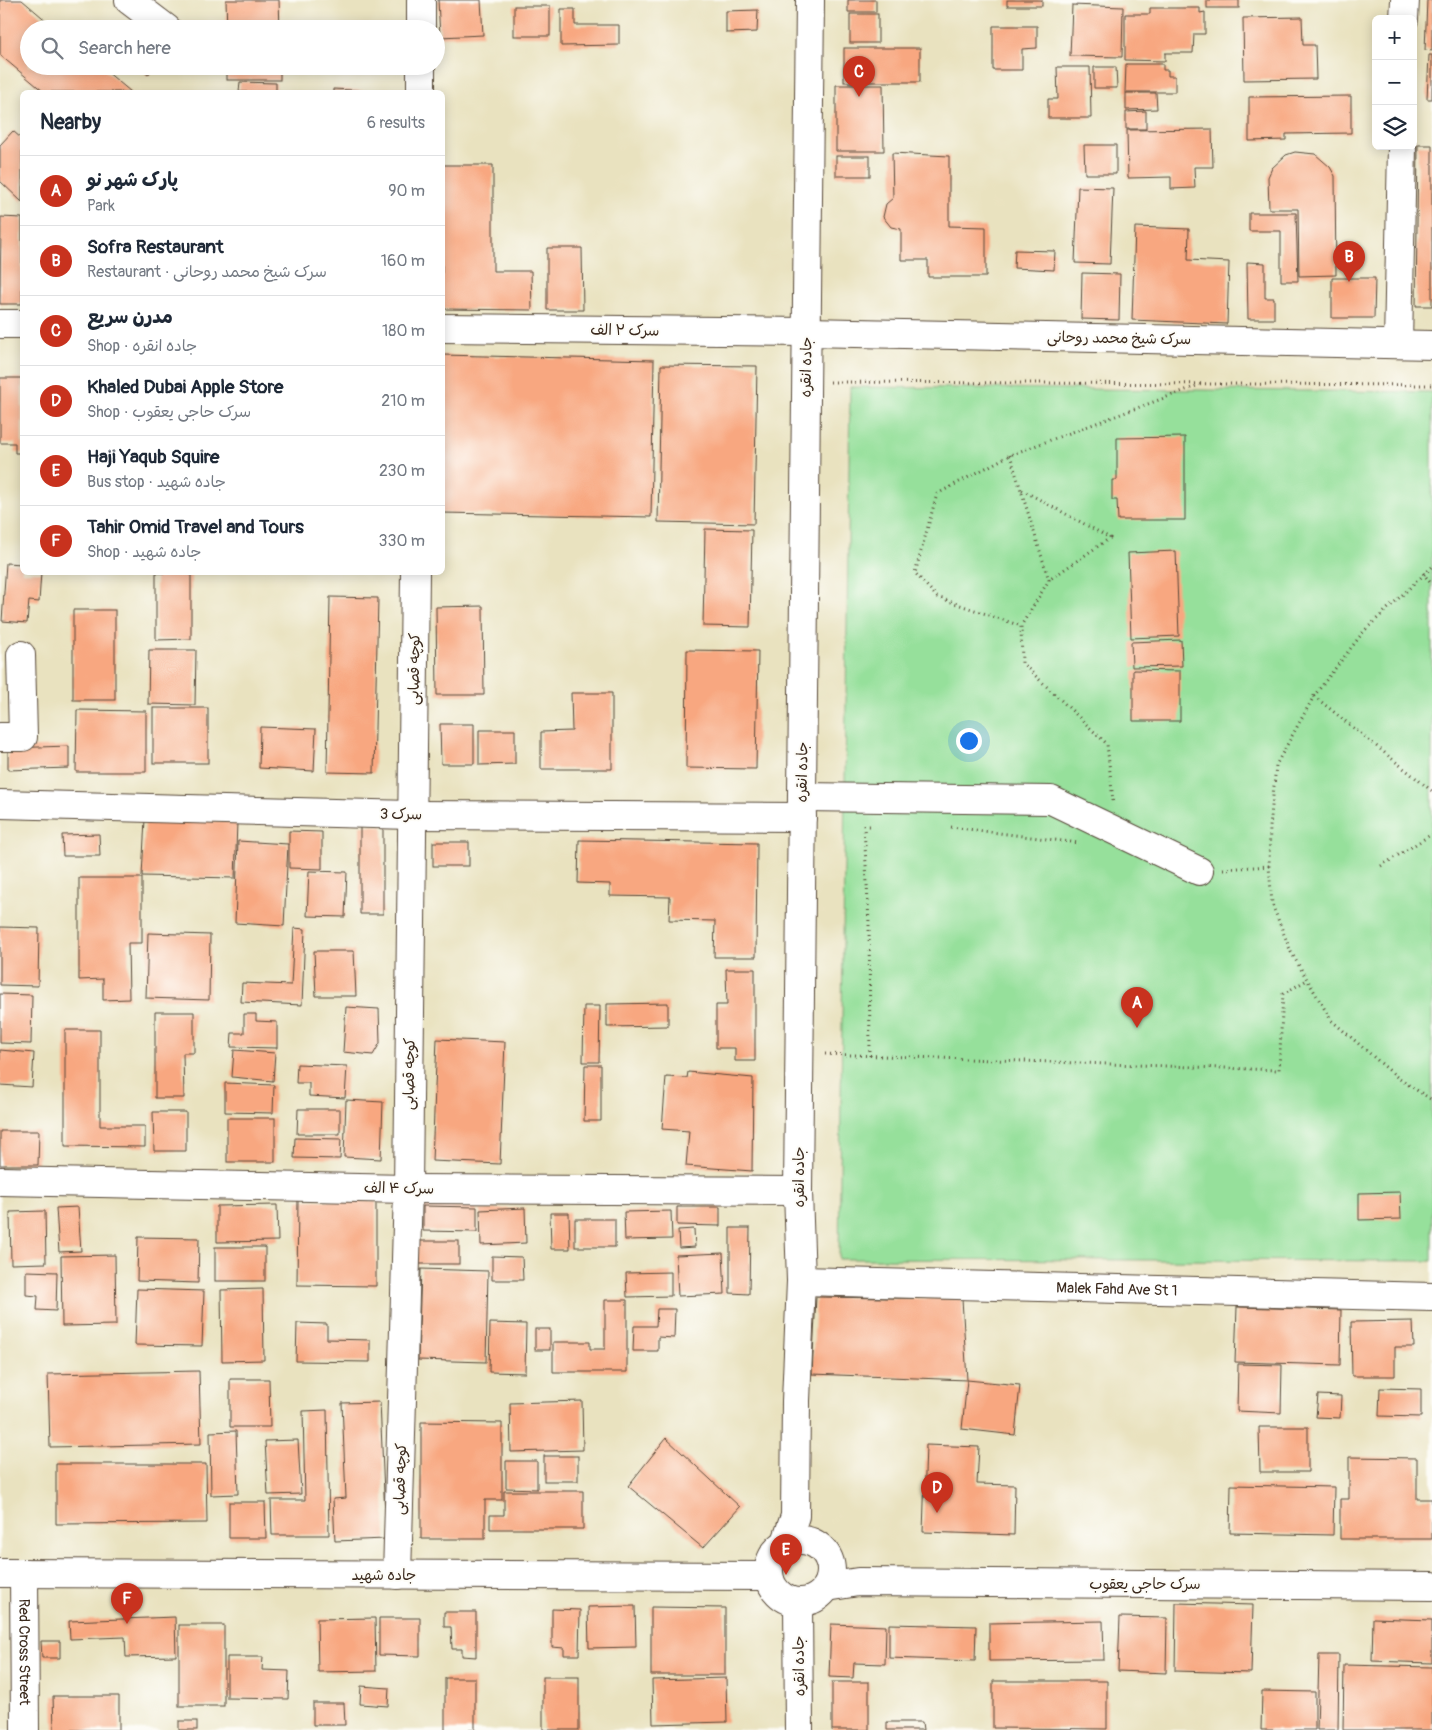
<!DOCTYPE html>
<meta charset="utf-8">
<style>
body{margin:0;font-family:Pangolin,"Playpen Sans Arabic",sans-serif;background:#f6f6f7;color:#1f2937}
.controls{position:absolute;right:15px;top:15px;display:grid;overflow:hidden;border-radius:8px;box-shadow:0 2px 12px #0003}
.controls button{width:45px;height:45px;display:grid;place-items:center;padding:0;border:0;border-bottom:1px solid #e0e1e3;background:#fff;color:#1f2937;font:25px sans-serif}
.you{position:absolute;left:968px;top:740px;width:18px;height:18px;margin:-12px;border:4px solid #fff;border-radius:50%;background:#1a73e8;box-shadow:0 0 0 8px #1a73e833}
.badge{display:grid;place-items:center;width:32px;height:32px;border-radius:50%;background:#c8321e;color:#fff;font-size:16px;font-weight:700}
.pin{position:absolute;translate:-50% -41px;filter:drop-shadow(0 1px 2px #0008)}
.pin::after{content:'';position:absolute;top:26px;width:18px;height:15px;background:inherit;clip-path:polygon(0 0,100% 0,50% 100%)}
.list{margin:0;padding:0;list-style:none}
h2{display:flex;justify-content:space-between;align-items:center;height:65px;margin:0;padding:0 20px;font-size:21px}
h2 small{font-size:16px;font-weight:400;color:#747a83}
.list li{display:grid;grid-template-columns:32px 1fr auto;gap:15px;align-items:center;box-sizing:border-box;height:70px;padding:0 20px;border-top:1px solid #e0e1e3}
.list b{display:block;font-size:19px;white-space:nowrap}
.list p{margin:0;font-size:16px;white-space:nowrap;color:#747a83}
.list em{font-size:16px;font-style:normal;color:#747a83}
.icon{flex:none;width:28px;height:28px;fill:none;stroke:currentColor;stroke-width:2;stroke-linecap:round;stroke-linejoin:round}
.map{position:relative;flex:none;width:1432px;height:1730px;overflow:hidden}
.search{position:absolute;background:#fff;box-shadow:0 2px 12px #0003;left:20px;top:20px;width:425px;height:55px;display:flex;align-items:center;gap:12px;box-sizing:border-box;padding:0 18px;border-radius:28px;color:#747a83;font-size:19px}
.panel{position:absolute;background:#fff;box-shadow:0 2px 12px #0003;left:20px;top:90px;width:425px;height:485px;border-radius:8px}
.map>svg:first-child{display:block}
.green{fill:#96e09b;stroke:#68855c}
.building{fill:#f8a780}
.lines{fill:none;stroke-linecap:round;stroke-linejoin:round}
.minor-casing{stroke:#554636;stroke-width:30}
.major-casing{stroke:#554636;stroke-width:30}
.path{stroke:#554636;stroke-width:3;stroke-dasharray:1 4;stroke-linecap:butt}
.minor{stroke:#fff;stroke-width:28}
.major{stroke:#fff;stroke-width:28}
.labels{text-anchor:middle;stroke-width:4;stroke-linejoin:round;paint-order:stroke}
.street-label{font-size:15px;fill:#3b2a1e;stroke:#fdfcf7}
</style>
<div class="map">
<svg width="1432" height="1730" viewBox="0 0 1432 1730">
<rect width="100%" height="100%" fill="#fdfcf7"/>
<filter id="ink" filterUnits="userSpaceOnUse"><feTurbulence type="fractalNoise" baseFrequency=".02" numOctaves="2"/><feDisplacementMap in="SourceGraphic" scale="10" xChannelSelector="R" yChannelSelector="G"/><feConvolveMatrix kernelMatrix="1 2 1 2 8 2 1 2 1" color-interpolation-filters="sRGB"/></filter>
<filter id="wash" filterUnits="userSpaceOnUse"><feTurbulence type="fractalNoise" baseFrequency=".0096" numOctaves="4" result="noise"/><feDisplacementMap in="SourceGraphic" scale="20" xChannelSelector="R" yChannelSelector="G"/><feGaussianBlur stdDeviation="1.12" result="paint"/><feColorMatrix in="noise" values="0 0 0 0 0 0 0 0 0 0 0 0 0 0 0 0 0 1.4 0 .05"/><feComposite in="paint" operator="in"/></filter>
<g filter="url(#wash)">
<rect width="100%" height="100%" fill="#e9e2bf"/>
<path class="green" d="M850,387L1432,392V1261L839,1259Z"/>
<g id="blocks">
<g class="building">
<path d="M0,0H22L56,29H29V66H100L131,92H44L0,55Z"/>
<path d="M226,0H279L280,29H227Z"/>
<path d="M438,0H481L483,35L440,37Z"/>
<rect x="848" y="0" width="28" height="12"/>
<rect x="1007" y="0" width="35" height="6"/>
<rect x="1207" y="0" width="32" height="8"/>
<path d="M1427,0H1432V51L1425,50Z"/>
<path d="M1072,5L1123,7L1122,57L1070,56Z"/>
<rect x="514" y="6" width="36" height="30"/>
<path d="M1150,8H1200V13L1205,12V34H1194L1193,53H1165V61L1125,60V14H1150Z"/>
<path d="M561,9H575V25H619V45L561,46Z"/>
<path d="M758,10L757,32L726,33V11Z"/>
<rect x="850" y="14" width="28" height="29"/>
<path d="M1302,17L1303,45H1315L1316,79L1244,80L1243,18Z"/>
<path d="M993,26H1037V48L1022,49V70H993Z"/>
<rect x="844" y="48" width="76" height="34"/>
<path d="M1429,55H1432V99H1427Z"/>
<path d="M1126,64H1163V70H1168V76H1175V92H1125Z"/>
<path d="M137,66H155L148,75Z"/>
<rect x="227" y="66" width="53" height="14"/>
<path d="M1057,67H1090L1091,118H1048V99H1058Z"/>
<path d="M1094,67H1116L1117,88H1094Z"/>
<path d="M240,82L276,83V92H239Z"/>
<path d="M836,85H883L884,151H836Z"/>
<path d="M333,89L370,91V92H333Z"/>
<path d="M1126,93H1156L1157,109L1126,110Z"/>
<path d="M1351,96V133L1286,134V140L1249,141V97Z"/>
<path d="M1146,111V129H1126V112Z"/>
<path d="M1212,129L1213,167H1194L1195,188L1171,189V177L1128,178L1127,130Z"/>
<path d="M13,131L22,139V202L0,181V145Z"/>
<path d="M1084,145H1116V174H1085Z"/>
<path d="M1418,145H1432V306H1416Z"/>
<path d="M1295,152L1315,154L1330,167L1335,176L1336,275L1299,276L1298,209H1269L1268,177L1272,168L1286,155Z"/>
<path d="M892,153L949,156V226L986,227V277H928V260H901V229L891,227L883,217L886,204L893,198Z"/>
<rect x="836" y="156" width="34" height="20"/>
<path d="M442,165H493V271H531L532,310L442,309Z"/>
<path d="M1078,187L1113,188L1110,264L1075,263Z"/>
<path d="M1249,213H1296L1298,281H1281V231H1249Z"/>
<path d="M1,217L22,218V304H0Z"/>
<path d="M1135,227L1189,229L1188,260L1229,262L1227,324L1132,320Z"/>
<path d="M547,248H582L583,310H547Z"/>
<path d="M1015,250L1055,251L1054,270L1014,268Z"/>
<path d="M1247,262L1265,263V298H1274V319H1248Z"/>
<path d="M1082,273L1120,274L1119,320L1081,319Z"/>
<path d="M1332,278H1375L1374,318H1332Z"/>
<path d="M442,355L654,360L651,517L442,513Z"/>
<path d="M661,365L757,366L754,524L658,522Z"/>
<path d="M0,378H22V453H15V443H0Z"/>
<path d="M1185,437V520H1118L1117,500H1112V480H1117V438Z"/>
<path d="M705,529L752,530L750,627L703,626Z"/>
<path d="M1176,551L1179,636L1131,638L1128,553Z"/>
<path d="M6,563L22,564V572H41L39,602L29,601L27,623L2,621Z"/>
<path d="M156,573H191V639L156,640Z"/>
<path d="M330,597L378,598L374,773L327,772Z"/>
<path d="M483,606L484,695H437L436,607Z"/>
<rect x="73" y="610" width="42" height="90"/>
<path d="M1181,640L1182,666L1132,667L1131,642Z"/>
<path d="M149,650H196L195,705L148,704Z"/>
<path d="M687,650L758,651L756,769L686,768Z"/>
<path d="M1133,670L1180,671V721H1133Z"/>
<path d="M571,693H612V769H541V732L572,731Z"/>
<rect x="153" y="708" width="55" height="55"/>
<path d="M77,710L146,711V772H76Z"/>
<path d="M440,724H474V764H441Z"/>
<path d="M260,727L316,729L314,771L259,768Z"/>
<path d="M479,730H515V764L479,765Z"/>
<path d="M69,746V768L8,770V748Z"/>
<path d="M145,819L237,822L235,878L142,876Z"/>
<path d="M360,825L383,826V914H360Z"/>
<path d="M289,831L322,832V869L289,868Z"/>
<path d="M99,834L100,856H63L62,835Z"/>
<path d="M579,840L757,843L756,957H714L715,921L669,920L670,897L610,896V884L578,883Z"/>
<path d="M238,841L288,844L284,926L235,923Z"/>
<rect x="433" y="842" width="36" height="24"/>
<path d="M309,871L347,872L345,917L307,916Z"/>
<path d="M79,878H142V943H128L129,999L103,1000V979L79,980Z"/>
<path d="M0,927L39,928L38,986L0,985Z"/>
<path d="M294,928L305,929L302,1005L241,1002L242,983L291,985Z"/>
<path d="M148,933L210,935L209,1000L146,998Z"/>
<path d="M314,951H354L356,996H316Z"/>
<path d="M726,969H755V1061H735V1048H716V1005H727Z"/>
<path d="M0,994L32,995L31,1044L0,1043Z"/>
<path d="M668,1003V1026L607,1027V1004Z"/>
<path d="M584,1006H600L599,1062H583Z"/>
<path d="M346,1007L379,1009L380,1043L373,1055L343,1052Z"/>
<path d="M155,1012H194V1053H183L184,1098H155Z"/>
<path d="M244,1014H256V1021L277,1022V1048L231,1047L232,1033H244Z"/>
<path d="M65,1030H100V1126H145V1147L65,1146Z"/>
<path d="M437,1039L505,1042L500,1164L432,1161Z"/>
<path d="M0,1050L34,1053L32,1087L0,1085Z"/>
<path d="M234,1050L275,1053L273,1081L232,1077Z"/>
<path d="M297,1064L347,1066L345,1098L309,1096V1083H296Z"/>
<path d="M585,1065H601V1121H584Z"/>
<path d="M688,1072L753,1078L752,1171L686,1166L689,1131L662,1129L666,1077L687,1078Z"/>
<path d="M225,1083L274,1085L273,1113L225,1112Z"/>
<path d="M346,1100L383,1102L381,1159L344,1157Z"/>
<path d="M298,1109H340V1134H297Z"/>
<path d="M153,1112H186V1151H154Z"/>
<rect x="227" y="1118" width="48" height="44"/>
<path d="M0,1131H39L38,1165H0Z"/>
<path d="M295,1138L341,1139L340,1159L294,1158Z"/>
<path d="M1400,1192L1401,1219L1359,1220V1193Z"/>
<path d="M298,1200L376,1201V1286L297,1285Z"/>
<path d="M277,1205L278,1241L217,1242V1206Z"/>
<path d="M423,1206L477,1207V1232L423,1231Z"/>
<path d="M78,1207L81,1251L59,1252L56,1208Z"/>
<path d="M677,1207H720V1226L677,1225Z"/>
<path d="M525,1208L526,1243L481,1245L480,1210Z"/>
<path d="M45,1211L46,1263L11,1264L10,1212Z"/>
<path d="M671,1211L672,1239L625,1240L624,1212Z"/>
<path d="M550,1213H569L570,1249H551Z"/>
<rect x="575" y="1219" width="40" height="28"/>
<path d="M730,1228H750L749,1294L730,1293Z"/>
<path d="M694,1229L695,1247L679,1248L678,1230Z"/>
<path d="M138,1237L199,1238L198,1283L137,1281Z"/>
<rect x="417" y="1241" width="42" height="23"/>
<rect x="215" y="1247" width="50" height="34"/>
<path d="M723,1253L725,1294L678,1296L676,1255Z"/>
<path d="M115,1255L116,1325L62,1326L61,1256Z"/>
<path d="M492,1256L522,1257L523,1280H492Z"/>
<path d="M421,1269L488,1271L486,1362L418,1360Z"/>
<path d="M26,1271L57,1272L56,1311L37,1310L38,1296L26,1295Z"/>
<path d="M671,1272V1296L627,1297L626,1273Z"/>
<path d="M137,1289L204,1291L202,1346L135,1345Z"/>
<path d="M263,1289L264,1360L222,1361L221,1290Z"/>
<path d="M816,1297L962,1299L967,1380L812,1374Z"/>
<path d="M605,1300H627V1372H553V1342H590V1349H605Z"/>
<path d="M1237,1307L1341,1310L1340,1365L1235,1362Z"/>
<path d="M657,1309H675L674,1338L658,1337V1351H633L634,1326H656Z"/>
<path d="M1413,1321L1414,1347H1395V1376H1352L1351,1322Z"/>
<path d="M297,1323L327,1324V1339L370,1340V1362L296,1361Z"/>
<path d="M490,1323L526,1324L525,1373L489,1372Z"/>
<rect x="535" y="1329" width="15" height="21"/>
<path d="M1238,1364L1282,1365L1281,1413L1237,1411Z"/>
<path d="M199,1371L201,1444L50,1447L48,1374Z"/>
<path d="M230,1379H269L270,1427H230Z"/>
<path d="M967,1380L1020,1385L1015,1435L962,1429Z"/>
<path d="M1380,1388L1421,1389V1417L1379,1416Z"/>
<path d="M1318,1395L1341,1396L1340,1418L1316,1417Z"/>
<path d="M582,1401L583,1450L511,1452L510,1403Z"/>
<path d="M380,1402L386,1539L335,1541L333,1499L346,1498L342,1403Z"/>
<path d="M327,1410L329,1535H272L271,1500H305L303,1411Z"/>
<path d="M421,1422L502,1423V1500H485V1539H421Z"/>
<path d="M1259,1427H1308V1472H1260Z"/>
<path d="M236,1431L238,1494L211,1495L210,1432Z"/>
<path d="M666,1438L740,1507L703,1548L628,1486Z"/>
<path d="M298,1440L301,1494L268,1495L265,1441Z"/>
<path d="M926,1445L979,1447L977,1484L1015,1485L1014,1535L923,1532Z"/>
<rect x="544" y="1456" width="34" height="25"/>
<path d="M1349,1457L1417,1458V1499H1432V1539H1340V1499H1349Z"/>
<path d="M506,1461H537V1489L506,1488Z"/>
<path d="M56,1464H206L207,1523L56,1524Z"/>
<path d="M1231,1485L1334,1487L1333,1535L1230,1533Z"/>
<path d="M504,1491H583V1529H490V1515H504Z"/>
<path d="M229,1502H265L266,1538H229Z"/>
<path d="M1176,1603L1253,1605L1251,1673L1175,1671Z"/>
<path d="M635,1606L636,1647L589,1648L588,1607Z"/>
<path d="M651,1607L725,1608V1675H651Z"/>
<path d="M552,1609L580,1610L579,1655H564V1648L552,1647Z"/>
<path d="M444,1612H476V1657L462,1656V1649H452L451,1627H444Z"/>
<path d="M175,1617L176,1656L126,1657L125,1637L70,1639L69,1621Z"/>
<path d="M1120,1617L1167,1618L1166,1673L1118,1671Z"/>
<path d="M375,1618L376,1671L318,1672L317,1619Z"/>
<path d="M379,1618H420V1656L379,1655Z"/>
<path d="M1373,1618L1432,1620V1663L1372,1661Z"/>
<path d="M1103,1621L1104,1660L989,1661V1623Z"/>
<path d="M831,1624L886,1626L885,1664L854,1663L853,1678L829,1677Z"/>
<path d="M889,1624L976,1626L975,1661L889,1658Z"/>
<rect x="179" y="1625" width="45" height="81"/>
<path d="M41,1641H60V1658H42Z"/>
<path d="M1319,1655H1339L1338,1730H1317Z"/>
<path d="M227,1657H263L262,1670L289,1671L288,1699L227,1698Z"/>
<path d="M1344,1665L1432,1667V1730H1343Z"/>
<rect x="543" y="1677" width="36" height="53"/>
<rect x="445" y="1678" width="30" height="52"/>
<path d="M726,1678L727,1722L653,1724L652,1680Z"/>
<path d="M993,1681H1107V1729L993,1728Z"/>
<rect x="832" y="1682" width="37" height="48"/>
<path d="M361,1686L389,1688L388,1706L360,1704Z"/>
<path d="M1262,1691L1315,1692V1730H1261Z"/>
<path d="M53,1696H119V1730H54Z"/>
<path d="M313,1703H344L345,1725H313Z"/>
<rect x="179" y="1721" width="18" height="9"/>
<path d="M887,1722H922L923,1730H887Z"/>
</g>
</g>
</g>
<g filter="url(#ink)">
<use href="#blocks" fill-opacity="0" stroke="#554636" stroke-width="1"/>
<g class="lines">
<defs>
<g id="minor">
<path d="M129,0L167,29"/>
<path d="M1404,19L1405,0"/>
<path d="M421,29V0"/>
<path d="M421,92V66"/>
<path d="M0,324H22"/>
<path d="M442,328L807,332L1432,345"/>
<path d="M1398,344L1402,146"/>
<path d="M0,737H23L21,655"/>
<path d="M802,797L1051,800L1199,871"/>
<path d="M0,804L411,815L802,817"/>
<path d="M0,1181L408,1189L798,1191"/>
<path id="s1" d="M801,1281L1432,1297"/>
<path id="s2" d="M24,1573L25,1730"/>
<path d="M397,1575L408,1189L415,572"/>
</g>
<g id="major">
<circle cx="800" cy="1571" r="31"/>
<path d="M786,1542L795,1516L796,1401L801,1281L798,1191L810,0"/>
<path d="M0,1573L768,1576"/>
<path d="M827,1587L858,1582L1432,1586"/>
<path d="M798,1603L799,1730"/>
</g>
</defs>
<use href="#minor" class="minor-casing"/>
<use href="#major" class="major-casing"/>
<g class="path">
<path d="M830,382L1432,385"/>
<path d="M1010,455L1049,580L1021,626"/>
<path d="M1022,490L1110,538L1049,580"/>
<path d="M1432,567L1364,631L1314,696L1276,765L1270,827L1269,866L1272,904L1291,952L1331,1020L1398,1078L1432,1100"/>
<path d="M1423,573L1432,585"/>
<path d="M1314,696L1432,791"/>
<path d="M1113,801L1107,744L1022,663L1021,626L937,597L915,573L937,494L1010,455L1202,384"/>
<path d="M951,827L1079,843"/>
<path d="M1381,866L1432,834"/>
<path d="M1223,869L1269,866"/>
<path d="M825,1054L1279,1070L1283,994L1307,980"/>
<path d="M870,1056L869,923L864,826H870"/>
</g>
<use href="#minor" class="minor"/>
<use href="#major" class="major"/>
</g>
</g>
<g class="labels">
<g class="street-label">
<text transform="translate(625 330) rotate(1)" y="5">سرک ۲ الف</text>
<text transform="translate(1119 338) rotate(1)" y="5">سرک شیخ محمد روحانی</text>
<text transform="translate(806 367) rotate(-89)" y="5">جاده انقره</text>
<text transform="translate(414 669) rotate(-89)" y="5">کوچه قصابی</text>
<text transform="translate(802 772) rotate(-89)" y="5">جاده انقره</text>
<text transform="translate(401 814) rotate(1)" y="5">سرک 3</text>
<text transform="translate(409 1074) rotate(-89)" y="5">کوچه قصابی</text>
<text transform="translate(799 1177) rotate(-90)" y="5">جاده انقره</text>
<text transform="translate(399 1188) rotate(1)" y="5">سرک ۴ الف</text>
<text dy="5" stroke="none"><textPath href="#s1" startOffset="316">Malek Fahd Ave St 1</textPath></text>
<text transform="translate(400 1479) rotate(-88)" y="5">کوچه قصابی</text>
<text x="384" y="1580">جاده شهید</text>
<text x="1145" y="1589">سرک حاجی یعقوب</text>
<text dy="5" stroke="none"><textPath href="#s2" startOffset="79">Red Cross Street</textPath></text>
<text transform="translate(799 1666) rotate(-91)" y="5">جاده انقره</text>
</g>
</g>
</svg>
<div class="controls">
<button>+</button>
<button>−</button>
<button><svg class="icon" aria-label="layers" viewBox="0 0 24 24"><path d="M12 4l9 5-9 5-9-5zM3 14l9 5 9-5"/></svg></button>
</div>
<div class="you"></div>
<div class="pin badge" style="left:1137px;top:1028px">A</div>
<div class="pin badge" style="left:1349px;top:282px">B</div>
<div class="pin badge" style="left:859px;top:97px">C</div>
<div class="pin badge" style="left:937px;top:1513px">D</div>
<div class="pin badge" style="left:786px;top:1575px">E</div>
<div class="pin badge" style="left:127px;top:1624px">F</div>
<div class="search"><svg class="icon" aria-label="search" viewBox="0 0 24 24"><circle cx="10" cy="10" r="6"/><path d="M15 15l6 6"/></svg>Search here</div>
<section class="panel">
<h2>Nearby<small>6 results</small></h2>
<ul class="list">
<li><span class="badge">A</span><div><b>پارک شهر نو</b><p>Park</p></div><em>90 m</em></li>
<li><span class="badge">B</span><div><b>Sofra Restaurant</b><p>Restaurant · سرک شیخ محمد روحانی</p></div><em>160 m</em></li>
<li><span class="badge">C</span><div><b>مدرن سریع</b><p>Shop · جاده انقره</p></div><em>180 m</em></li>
<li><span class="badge">D</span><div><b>Khaled Dubai Apple Store</b><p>Shop · سرک حاجی یعقوب</p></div><em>210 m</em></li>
<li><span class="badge">E</span><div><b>Haji Yaqub Squire</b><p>Bus stop · جاده شهید</p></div><em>230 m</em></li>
<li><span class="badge">F</span><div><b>Tahir Omid Travel and Tours</b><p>Shop · جاده شهید</p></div><em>330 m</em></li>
</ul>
</section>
</div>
